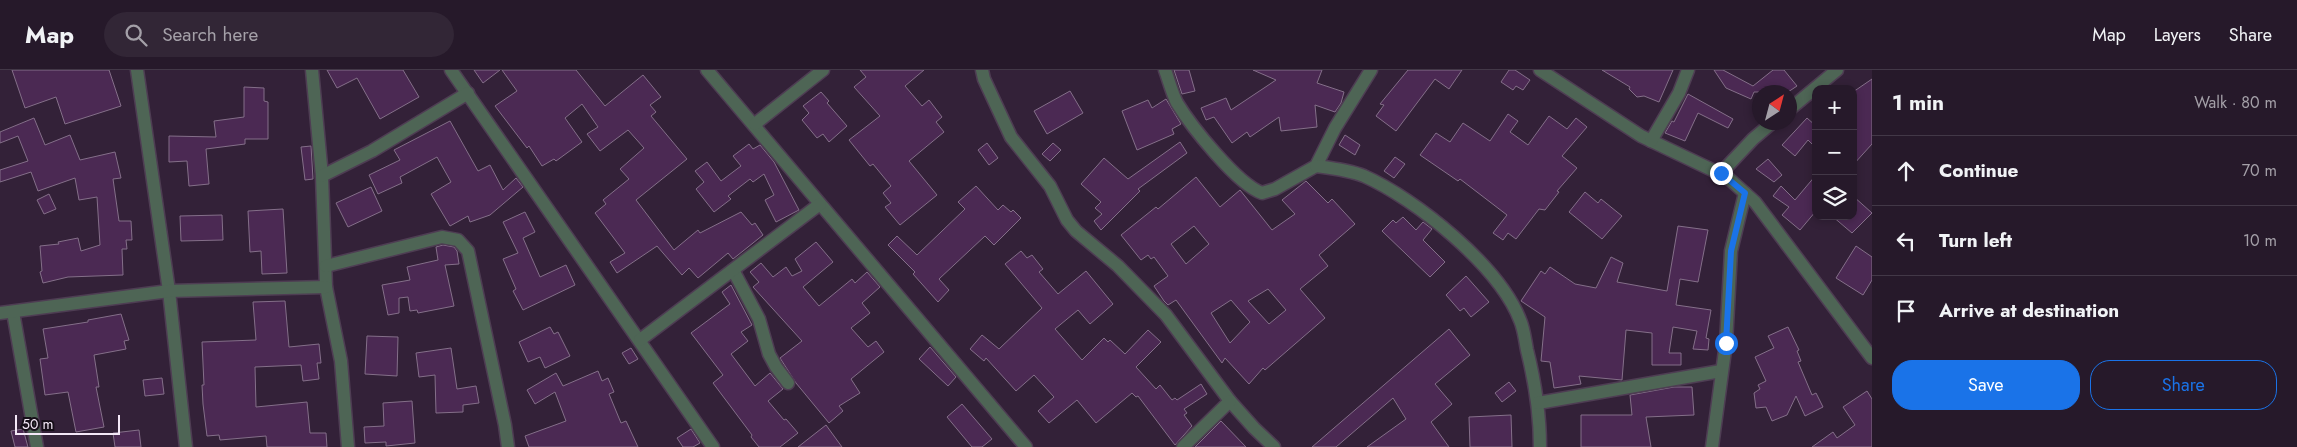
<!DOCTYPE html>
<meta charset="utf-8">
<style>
body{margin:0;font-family:Jost,sans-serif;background:#322636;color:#f1f3f6}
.controls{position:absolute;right:15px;top:15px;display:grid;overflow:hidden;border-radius:10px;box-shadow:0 2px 8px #0003}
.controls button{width:45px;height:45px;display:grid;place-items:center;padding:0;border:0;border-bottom:1px solid #423847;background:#26192a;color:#f1f3f6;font:25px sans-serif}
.compass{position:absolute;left:1752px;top:15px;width:45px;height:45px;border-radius:50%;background:#26192a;box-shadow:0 2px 8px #0003;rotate:36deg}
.scale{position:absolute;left:15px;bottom:12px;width:105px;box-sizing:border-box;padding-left:5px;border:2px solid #f4e8f7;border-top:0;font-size:14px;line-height:18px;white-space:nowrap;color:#f4e8f7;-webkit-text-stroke:4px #160f18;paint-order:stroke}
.stop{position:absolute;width:15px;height:15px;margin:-11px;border:4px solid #1a73e8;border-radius:50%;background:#fff}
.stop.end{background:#1a73e8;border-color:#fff;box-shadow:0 1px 5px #0008}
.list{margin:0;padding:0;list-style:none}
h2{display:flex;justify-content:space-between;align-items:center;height:65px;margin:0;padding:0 20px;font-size:21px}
h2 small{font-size:16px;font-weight:400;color:#a4a0a8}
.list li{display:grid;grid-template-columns:32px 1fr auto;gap:15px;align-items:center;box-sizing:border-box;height:70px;padding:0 20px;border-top:1px solid #423847}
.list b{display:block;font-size:19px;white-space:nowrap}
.list em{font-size:16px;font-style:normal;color:#a4a0a8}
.actions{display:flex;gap:10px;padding:15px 20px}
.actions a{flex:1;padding:11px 0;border:1px solid #1a73e8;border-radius:20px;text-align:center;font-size:18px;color:#1a73e8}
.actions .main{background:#1a73e8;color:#fff}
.icon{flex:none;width:28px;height:28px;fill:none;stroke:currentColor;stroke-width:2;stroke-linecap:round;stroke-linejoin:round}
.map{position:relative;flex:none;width:1872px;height:377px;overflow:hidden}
header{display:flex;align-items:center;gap:30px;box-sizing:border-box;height:70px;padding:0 25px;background:#26192a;border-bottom:1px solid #423847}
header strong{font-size:24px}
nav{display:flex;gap:28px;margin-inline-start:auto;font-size:18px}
.search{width:350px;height:45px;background:#322636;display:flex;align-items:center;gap:12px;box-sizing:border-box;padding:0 18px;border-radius:28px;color:#a4a0a8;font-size:19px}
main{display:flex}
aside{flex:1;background:#26192a}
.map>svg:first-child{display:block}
.building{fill:#4b2953;stroke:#846f89;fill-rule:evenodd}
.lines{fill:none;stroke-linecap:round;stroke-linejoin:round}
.street-casing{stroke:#4e3d53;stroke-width:15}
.street{stroke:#4e6555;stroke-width:12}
.route{stroke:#1a73e8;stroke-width:6}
</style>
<header>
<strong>Map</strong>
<div class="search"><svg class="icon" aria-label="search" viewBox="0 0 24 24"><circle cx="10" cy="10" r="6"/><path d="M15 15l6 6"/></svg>Search here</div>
<nav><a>Map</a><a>Layers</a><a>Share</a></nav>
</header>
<main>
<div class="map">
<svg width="1872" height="377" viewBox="0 0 1872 377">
<rect width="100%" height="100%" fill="#332138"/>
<g class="building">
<path d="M12,0H109L121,36L65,54L56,27L25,38Z"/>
<path d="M327,0H403L419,27L380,49L357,8L337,18Z"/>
<path d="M474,0H500L483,13Z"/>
<path d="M502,0H576L605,36L643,5L661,27L650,35L656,42L651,46L687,89L636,130L674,180L698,160L700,163L741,142L752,155L755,153L763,165L733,189L728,183L698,208L689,198L682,205L657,176L617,203L610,192L625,183L595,143L606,134L603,130L629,109L620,99L644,78L628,60L600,81L587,64L598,57L582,34L565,48L582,72L556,91L554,89L542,96L529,76L527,78L495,36L517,21Z"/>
<path d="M860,0H924L905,16L922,36L929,30L942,47L936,52L944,62L909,91L937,125L900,155L885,137L891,133L883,123L891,116L873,94L870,96L849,70L880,46L854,17L866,7Z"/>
<path d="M1174,0H1189L1195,21L1182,24Z"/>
<path d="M1253,0H1322L1317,13L1344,22L1341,33L1335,42L1315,35L1317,57L1281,61L1279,47L1250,67L1247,62L1232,73L1214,47L1206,50L1201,38L1226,28L1231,40L1276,10Z"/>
<path d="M1408,0H1462L1449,19L1435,9L1396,61L1376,46L1384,35L1380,34Z"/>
<path d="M1509,0H1515L1530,10L1523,20L1516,16L1513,20L1501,12Z"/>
<path d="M1602,0H1673L1659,32L1644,26L1637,27L1629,19L1630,17Z"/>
<path d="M1714,0H1723L1753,16L1773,0H1784L1797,16L1788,22H1754L1751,29L1726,18Z"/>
<path d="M1872,9V74L1853,95V22Z"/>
<path d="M244,17L264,18V31L268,32V69H245V74L206,79L209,114L189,116L187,91L169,92V66L216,67L214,51L244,47Z"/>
<path d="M1070,21L1083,43L1047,64L1034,41Z"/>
<path d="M821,22L829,31L827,33L847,56L829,72L823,64L817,68L802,50L809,43L803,36Z"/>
<path d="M1688,24L1733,49L1728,58L1698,43L1685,71L1665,63L1672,51L1674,52Z"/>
<path d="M1166,29L1181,54L1172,59L1174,64L1137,80L1122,41L1148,30L1152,38Z"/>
<path d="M1508,44L1518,51L1510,62L1528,75L1549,46L1567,59L1576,48L1587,57L1562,86L1577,98L1557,121L1559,122L1545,140L1539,139L1516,169L1508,163L1503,170L1493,163L1507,145L1460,109L1458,111L1420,85L1436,63L1450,72L1463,53L1490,71Z"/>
<path d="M34,48L45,75L70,65L80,90L115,82L121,108L113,109L119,151H131L132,170H126L127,179H122L123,205L68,207L43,213L40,202L42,201L40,176L59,174L58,172L78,168L81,181L100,175L97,127L79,130L75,108L38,121L31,102L0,112V100L28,91L18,66L0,73V62Z"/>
<path d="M1807,48L1816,56V78L1808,70L1795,86L1782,75Z"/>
<path d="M450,51L478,101L490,95L503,120L516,108L523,117L490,145L470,152L468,146L450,156L431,124L451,112L437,87L400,107L402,113L378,124L369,105L400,90L394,80Z"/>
<path d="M1345,65L1360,75L1355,85L1339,75Z"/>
<path d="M1180,72L1187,83L1138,119L1140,121L1101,160L1094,151L1102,144L1095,138L1101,132L1081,114L1104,88L1128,109Z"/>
<path d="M987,73L998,88L989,95L978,80Z"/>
<path d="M1053,73L1061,80L1050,91L1042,84Z"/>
<path d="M749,74L753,79L760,75L774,92L799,140L797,141L776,152L765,130L774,125L764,104L753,112L750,109L728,126L731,129L714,142L696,119L704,112L695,101L707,92L721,111L741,96L733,86Z"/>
<path d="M311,76L313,109L305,110L301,77Z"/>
<path d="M1395,87L1405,94L1394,108L1384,101Z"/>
<path d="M1768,89L1782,105L1774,112L1756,99Z"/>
<path d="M1816,105V141L1800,160L1782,145L1789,137L1773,126L1781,116L1795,130Z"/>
<path d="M1196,107L1220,137L1240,120L1272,160L1295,144L1282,130L1306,111L1328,133L1332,129L1355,154L1319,185L1328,196L1300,219L1325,248L1265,300L1263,298L1249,314L1225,288L1222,293L1176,230L1168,235L1164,231L1154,216L1168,206L1154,187L1151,189L1148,185L1141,190L1121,165L1156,137L1158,139ZM1194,156L1209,174L1186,194L1171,174ZM1268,219L1286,240L1269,254L1248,231ZM1231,230L1250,252L1230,273L1211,243Z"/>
<path d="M976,116L998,140L1003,135L1011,142L1013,140L1021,148L994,175L985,166L939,209L949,220L938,232L913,204L915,202L888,175L897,166L917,185L965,139L958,132Z"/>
<path d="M371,117L382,141L348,157L336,133Z"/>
<path d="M1585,122L1598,133L1601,129L1622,146L1602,169L1569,142Z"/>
<path d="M49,124L56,139L44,144L37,130Z"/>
<path d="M1853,126L1872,143L1852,163L1832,146H1853Z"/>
<path d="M283,139L287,203L262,204L261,181L250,182L248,141Z"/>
<path d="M525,142L535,162L523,168L540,207L566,195L575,215L523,240L513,221L516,219L503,189L518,183L503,152Z"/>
<path d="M222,145L223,170L181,171L180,146Z"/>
<path d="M1403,147L1416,160L1423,152L1432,159L1423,170L1445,192L1430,207L1382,161L1393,150L1396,153Z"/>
<path d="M1678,156L1708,160L1698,212L1680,209L1676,235L1711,240L1706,268L1709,269L1708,280L1693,279L1697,261L1673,257L1669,283H1681V295H1652V263L1626,260L1622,310L1579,306L1581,314L1554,318L1550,292L1541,291L1545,247L1521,231L1541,201L1545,204L1550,197L1575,214L1596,218L1611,187L1623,193L1617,212L1667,221Z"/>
<path d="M816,172L833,192L803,217L819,236L852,209L855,213L867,202L880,217L862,233L870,243L851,258L868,277L876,271L884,282L851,309L860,323L839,336L843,341L829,353L796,313L780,288L802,271L753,217L759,212L750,202L761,193L773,207L786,197L792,206L802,201L795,189Z"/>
<path d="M443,175L454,177L457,181L459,194L445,195L454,236L418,243L417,240L410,241L408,227L399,228V243L388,245L382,215L410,210L407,197L438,190L436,177Z"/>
<path d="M1856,176L1872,187V210L1863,225L1836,208Z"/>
<path d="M1021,181L1027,188L1032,185L1043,199L1039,202L1058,224L1086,201L1113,234L1090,254L1078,240L1055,259L1082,290L1104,268L1108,272L1110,270L1125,284L1148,260L1161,272L1136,297L1156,319L1160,315L1172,330L1175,328L1177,330L1201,314L1207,324L1184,339L1187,343L1184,345L1192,356L1175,375L1138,326L1136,327L1132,323L1096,353L1077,330L1049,353L1038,341L1054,327L1034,305L1016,321L986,288L984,291L970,279L982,265L999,279L1042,238L1005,194Z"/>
<path d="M1466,206L1489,232L1471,247L1464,238L1460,241L1446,225Z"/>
<path d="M731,215L752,255L741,262L748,271L731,284L755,316L770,303L783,319L768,331L784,350L786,349L798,363L780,377H759L751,367L752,365L713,313L723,305L691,263L730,234L722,222Z"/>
<path d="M285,231L289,277L319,274L321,293H317L319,309L303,311L301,295L255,297L256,337L307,332L310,363H326L327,377H267L266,366L220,370L219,365L207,366L203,334L202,315H204L202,272L256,270L253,232Z"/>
<path d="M121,244L129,270L124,271L126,279L94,285L99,317H96L104,357L76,362L68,322L45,325L40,289L48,288L43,259L88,252V250Z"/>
<path d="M550,257L554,264L558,262L570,286L545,298L540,287L528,292L519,272Z"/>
<path d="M1788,257L1799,280L1797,281L1801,291L1798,292L1812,325L1816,323L1823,337L1805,346L1796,326L1787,345L1772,351L1766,337L1756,338L1754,323L1760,319L1758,315L1766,311L1755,287L1774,278L1768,266Z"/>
<path d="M1449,259L1470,285L1435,314L1452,334L1431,352L1449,377H1367L1406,349L1393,328L1336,377H1312Z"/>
<path d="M367,266L398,267L397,306L365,304Z"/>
<path d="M930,277L956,307L948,316L919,289Z"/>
<path d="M451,278L457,319L476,316L479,333L463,335V342L436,343L435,305L419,307L416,283Z"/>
<path d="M631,278L638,289L629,294L622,283Z"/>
<path d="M598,301L602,311L608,308L614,322L609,324L621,353L626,351L638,377H529L525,366L566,351L555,322L535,334L527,320L556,303L563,316Z"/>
<path d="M162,308L164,324L145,326L143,310Z"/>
<path d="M1509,312L1516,321L1502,332L1495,323Z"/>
<path d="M1674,317H1692L1694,345L1646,347L1651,377H1581V345H1632L1630,325Z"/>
<path d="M1867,321L1872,329V377H1812L1833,362L1837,368L1855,355L1843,337Z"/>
<path d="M412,331L415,373L386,376V372L365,373L364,357L384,356L383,333Z"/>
<path d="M962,334L992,369L982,377H972L947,347Z"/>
<path d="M1511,345L1512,377H1470L1469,347Z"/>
<path d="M1221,351L1246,377H1195Z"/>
<path d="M826,355L842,377H798Z"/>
<path d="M23,359L28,377H15L11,361Z"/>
<path d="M691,359L700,373L693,377H683L677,368Z"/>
<path d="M139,360L141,377H115L113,363Z"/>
</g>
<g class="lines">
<defs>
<g id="street">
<path d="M137,0L169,221L186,377"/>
<path d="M312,0L322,106L326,217L341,291L348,377"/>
<path d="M451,0L713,377"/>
<path d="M707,0L1026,377"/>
<path d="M982,0L984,9L1011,67L1050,116L1067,150L1076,161L1118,196L1166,245L1230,331L1254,358L1274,377"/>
<path d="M1165,0C1169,11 1172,23 1177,33C1191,56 1237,114 1262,123L1275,119L1316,96L1335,58L1371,0"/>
<path d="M1540,0L1641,66L1727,107L1755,132L1872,288"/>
<path d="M1790,39L1837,0"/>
<path d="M755,54L823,0"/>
<path d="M1651,71L1679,23L1688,0"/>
<path d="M1316,96C1331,98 1349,100 1364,106C1416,129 1499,196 1520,250C1524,259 1525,270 1527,280C1535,312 1540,343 1540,377"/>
<path d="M1721,103L1753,69L1773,52"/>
<path d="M322,106L372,81L468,23"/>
<path d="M326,196L442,167L458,170L468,181L505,355L508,377"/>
<path d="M733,200L759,249L769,284L776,297L788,313"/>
<path d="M13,242L37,377"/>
<path d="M0,243L169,221L326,217"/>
<path d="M640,270L820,134"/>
<path d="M1538,333L1721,301"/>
<path d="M1183,377L1230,331"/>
<path d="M1712,377L1726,273L1731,181L1745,123"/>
</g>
</defs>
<use href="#street" class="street-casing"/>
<use href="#street" class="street"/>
</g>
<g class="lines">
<path class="route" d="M1721,103L1745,123L1731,181L1726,273"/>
</g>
</svg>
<div class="controls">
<button>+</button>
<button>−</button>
<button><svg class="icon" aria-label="layers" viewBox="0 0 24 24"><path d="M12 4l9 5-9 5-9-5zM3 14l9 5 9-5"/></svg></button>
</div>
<svg class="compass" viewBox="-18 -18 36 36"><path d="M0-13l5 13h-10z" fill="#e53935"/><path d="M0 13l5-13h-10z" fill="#a4a0a8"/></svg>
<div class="scale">50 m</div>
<div class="stop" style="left:1726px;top:273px"></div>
<div class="stop end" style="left:1721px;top:103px"></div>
</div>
<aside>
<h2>1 min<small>Walk · 80 m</small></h2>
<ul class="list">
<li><svg class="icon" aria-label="ahead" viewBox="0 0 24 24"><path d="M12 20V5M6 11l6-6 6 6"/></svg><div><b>Continue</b></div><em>70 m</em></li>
<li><svg class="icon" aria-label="left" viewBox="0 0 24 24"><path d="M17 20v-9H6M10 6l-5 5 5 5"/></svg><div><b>Turn left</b></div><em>10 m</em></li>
<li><svg class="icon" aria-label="arrive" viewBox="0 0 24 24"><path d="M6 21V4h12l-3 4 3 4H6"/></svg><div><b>Arrive at destination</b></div></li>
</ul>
<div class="actions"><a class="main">Save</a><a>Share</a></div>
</aside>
</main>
